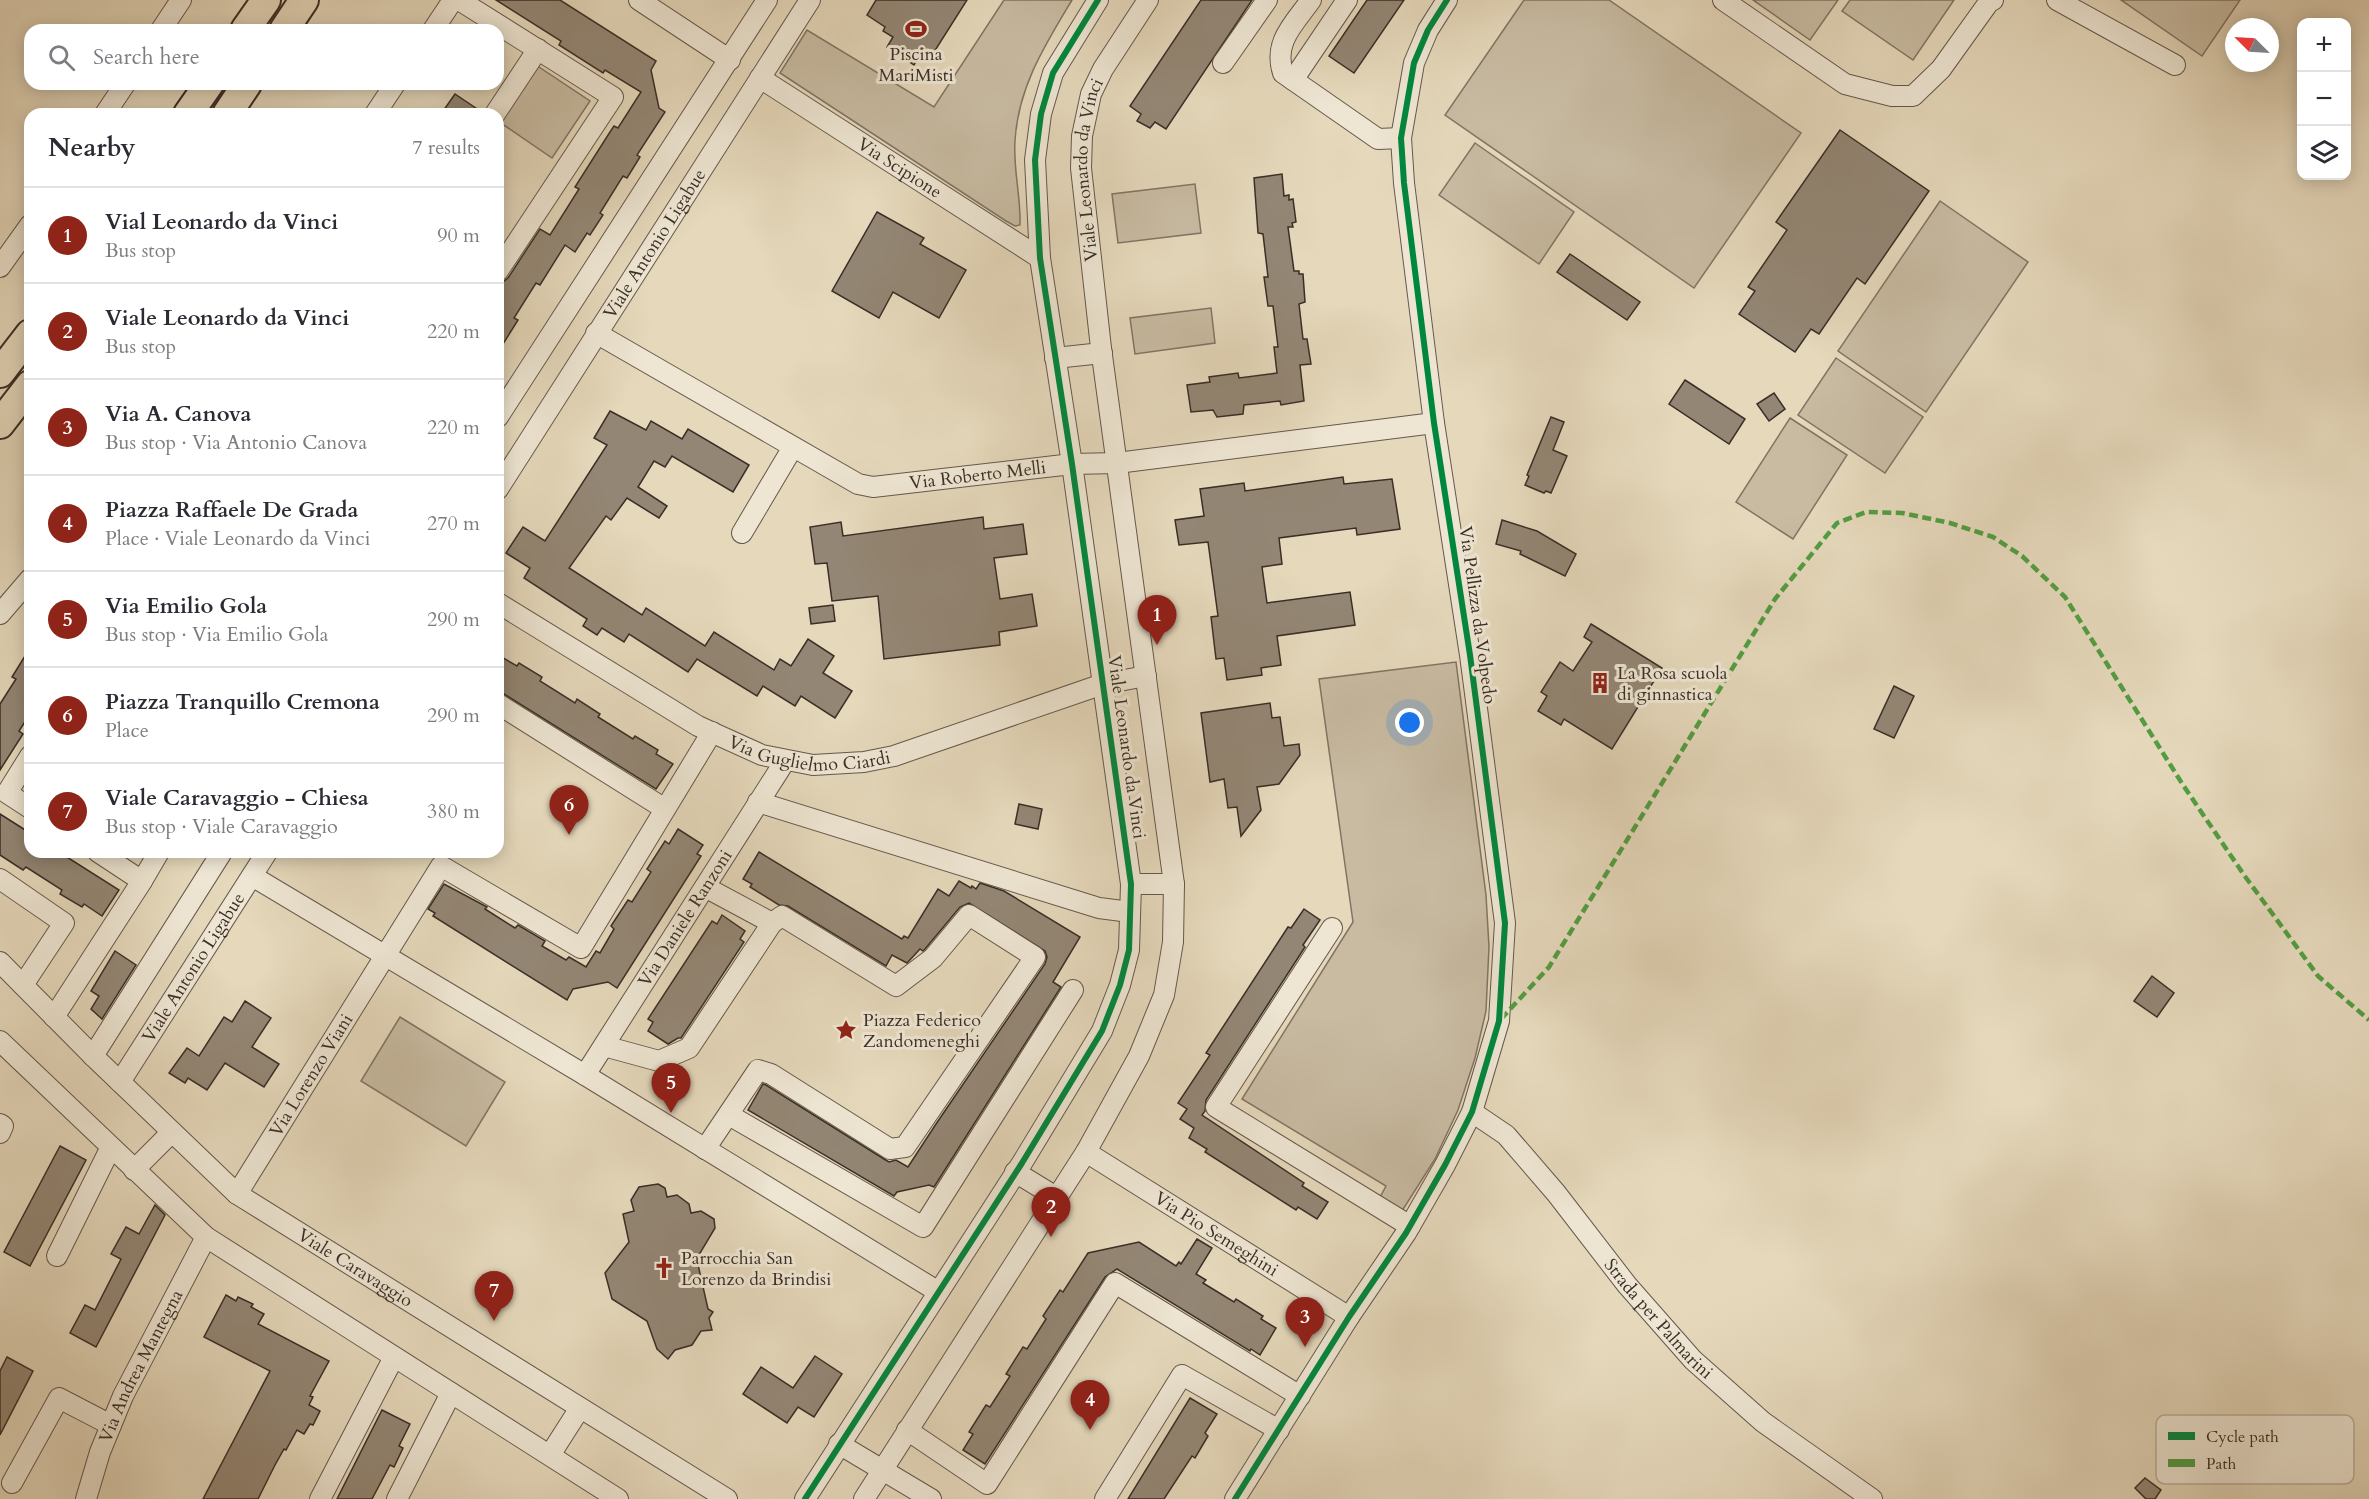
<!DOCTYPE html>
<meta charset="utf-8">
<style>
body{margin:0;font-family:Cardo,serif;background:#f7f7f7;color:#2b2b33}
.controls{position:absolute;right:18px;top:18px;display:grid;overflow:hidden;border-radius:12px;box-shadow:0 3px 15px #0003}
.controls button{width:54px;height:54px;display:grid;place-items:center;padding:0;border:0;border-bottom:2px solid #e1e1e2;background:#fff;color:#2b2b33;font:30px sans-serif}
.compass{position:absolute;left:2225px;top:18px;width:54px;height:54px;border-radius:50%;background:#fff;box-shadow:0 3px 15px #0003;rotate:294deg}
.you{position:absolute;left:1410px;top:723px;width:21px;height:21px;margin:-15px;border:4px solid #fff;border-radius:50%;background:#1a73e8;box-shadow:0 0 0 9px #1a73e833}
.badge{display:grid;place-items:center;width:39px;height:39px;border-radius:50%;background:#8f2418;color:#fff;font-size:20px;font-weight:700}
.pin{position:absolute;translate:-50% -50px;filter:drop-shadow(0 2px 3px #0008)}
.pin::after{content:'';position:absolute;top:32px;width:21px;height:18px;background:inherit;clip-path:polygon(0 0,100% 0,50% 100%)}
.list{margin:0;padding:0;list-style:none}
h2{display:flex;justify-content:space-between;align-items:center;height:78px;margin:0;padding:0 24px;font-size:26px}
h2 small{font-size:20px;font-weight:400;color:#7c7c81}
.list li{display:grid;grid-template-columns:39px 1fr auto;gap:18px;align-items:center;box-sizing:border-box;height:96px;padding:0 24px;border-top:2px solid #e1e1e2}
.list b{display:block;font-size:22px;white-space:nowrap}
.list p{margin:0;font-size:20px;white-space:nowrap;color:#7c7c81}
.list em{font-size:20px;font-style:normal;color:#7c7c81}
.icon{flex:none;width:33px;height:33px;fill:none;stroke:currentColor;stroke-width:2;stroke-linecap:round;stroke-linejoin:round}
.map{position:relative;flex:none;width:2369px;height:1499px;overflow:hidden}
.search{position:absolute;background:#fff;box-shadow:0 3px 15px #0003;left:24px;top:24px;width:480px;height:66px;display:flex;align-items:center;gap:15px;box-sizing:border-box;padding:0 21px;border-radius:18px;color:#7c7c81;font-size:22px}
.panel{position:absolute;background:#fff;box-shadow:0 3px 15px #0003;left:24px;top:108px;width:480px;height:750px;border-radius:18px}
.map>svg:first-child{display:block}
.green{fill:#c8bba2;stroke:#817464;stroke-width:1.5}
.building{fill:#938674;stroke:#3a2e27;stroke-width:1.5}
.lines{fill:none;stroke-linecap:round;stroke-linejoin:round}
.minor-casing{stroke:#65584c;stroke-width:22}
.highway-casing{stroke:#3a2e27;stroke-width:32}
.minor{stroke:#eee6d3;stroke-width:20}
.highway{stroke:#e5d8bb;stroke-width:28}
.quiet{stroke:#529d41;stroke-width:4.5;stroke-dasharray:9 4.5;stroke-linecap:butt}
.cycleway-casing{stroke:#eee6d3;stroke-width:10}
.cycleway{stroke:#00873e;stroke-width:6}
.labels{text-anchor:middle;stroke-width:6;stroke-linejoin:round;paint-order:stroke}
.poi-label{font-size:18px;fill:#3a2e27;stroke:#eee6d3;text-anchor:start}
.street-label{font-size:18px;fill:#3a2e27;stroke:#eee6d3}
.key{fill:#eee6d3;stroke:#b8af9f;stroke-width:1.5}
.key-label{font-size:16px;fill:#3a2e27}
</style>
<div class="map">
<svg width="2369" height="1499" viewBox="0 0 2369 1499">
<rect width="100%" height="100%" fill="#e5d8bb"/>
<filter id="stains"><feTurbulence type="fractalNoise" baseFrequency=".00333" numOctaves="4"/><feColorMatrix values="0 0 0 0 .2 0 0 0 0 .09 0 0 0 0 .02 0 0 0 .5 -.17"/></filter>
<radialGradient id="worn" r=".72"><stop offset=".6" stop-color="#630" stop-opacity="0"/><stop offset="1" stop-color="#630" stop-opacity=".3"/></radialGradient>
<g class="green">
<path d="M1004,0H1072C1045,45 1018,87 1015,141C1013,169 1021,197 1020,225L1015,226L1006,221L780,73L807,30L934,107Z"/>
<path d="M1524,0H1609L1801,133L1694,288L1445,115Z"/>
<path d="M1753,0H1838L1810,40Z"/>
<path d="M1850,0H1954L1913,60L1842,11Z"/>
<path d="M2121,0H2240L2202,56Z"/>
<path d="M536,65L590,101L552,158L498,121Z"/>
<path d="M1475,143L1574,212L1539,264L1439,195Z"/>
<path d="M1195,184L1201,233L1118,243L1112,194Z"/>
<path d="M1940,201L2028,262L1926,412L1838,351Z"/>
<path d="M1211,308L1215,343L1135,354L1130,318Z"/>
<path d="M1836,358L1923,417L1885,473L1798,415Z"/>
<path d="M1790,418L1847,455L1793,539L1736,502Z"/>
<path d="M1456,662L1486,895L1489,947L1486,1011L1475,1058L1458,1110L1435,1159L1402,1211L1379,1199L1386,1186L1242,1099L1353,922L1319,679Z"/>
<path d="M400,1017L505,1082L466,1146L361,1081Z"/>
</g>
<g class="building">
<path d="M496,0H560L656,61L651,70L659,108L665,112L637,155L640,157L627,178L623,176L600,213L603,215L590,235L587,233L575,252L565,245L540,285L536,283L514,318L518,320L498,352V286L508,278L540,229L550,235L579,189L575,187L610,132L614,126L618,128L641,92L605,70L603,73L559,45L561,41Z"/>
<path d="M876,0H967L929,60L920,54L914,65L887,47L893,37L883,31L885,27L867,15Z"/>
<path d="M1201,0H1252L1166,129L1155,122L1150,128L1137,121L1141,114L1130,106Z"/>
<path d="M1367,0H1404L1354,73L1329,56Z"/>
<path d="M455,94L483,113V114H441Z"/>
<path d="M1840,130L1929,191L1865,284L1857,278L1819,334L1811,329L1795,352L1739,314L1755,291L1748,287L1787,230L1776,222Z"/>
<path d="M1282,174L1284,196L1289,195V200L1293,199L1296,222L1292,223L1293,227H1288L1294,271H1299V274H1303L1305,302L1299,304L1303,339H1307L1311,364L1300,365L1304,401L1281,405L1280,401L1244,405L1243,414L1217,417L1213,410L1191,412L1187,385L1210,382L1209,377L1238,373L1239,378L1277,373L1274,347H1278L1273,306H1268L1264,277H1268L1263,234L1258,233L1254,178Z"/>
<path d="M877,212L924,238L920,244L966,270L939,318L893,292L879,318L832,291Z"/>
<path d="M1570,254L1640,302L1627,320L1557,272Z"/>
<path d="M1685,380L1745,419L1729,444L1669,404Z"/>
<path d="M1774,393L1785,409L1769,421L1757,404Z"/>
<path d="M610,411L646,430L651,421L682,439L688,429L749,465L733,492L672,456L665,467L654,461L638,487L667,506L659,518L627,498L611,520L606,516L569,568L642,615L646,608L705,646L714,632L774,670L780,659L791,666L808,639L834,656L823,673L852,691L835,718L801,696L795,706L763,686L757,696L697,659L688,672L629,634L624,642L602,628L597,635L583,626L587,619L524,578L530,568L506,553L523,527L545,541L607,445L594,438Z"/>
<path d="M1551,417L1564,422L1553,450L1567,456L1551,493L1546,491L1544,493L1525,485L1529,476L1527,475Z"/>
<path d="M1343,477L1344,484L1392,479L1400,529L1357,535L1356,528L1279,538L1282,564L1262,567L1267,603L1350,592L1355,625L1277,636L1281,665L1261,668L1262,675L1227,680L1224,658L1216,659L1211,617L1218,616L1208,542L1179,545L1175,520L1204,516L1200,489L1244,483L1245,491Z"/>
<path d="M983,517L984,529L1023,524L1027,554L994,558L1000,599L1032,594L1037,626L999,632L1000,645L884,659L878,596L832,601L827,563L815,564L810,527L841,522L843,536Z"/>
<path d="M1502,520L1537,531L1576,554L1565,576L1520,554L1521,551L1496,544Z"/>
<path d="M833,605L835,621L811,624L809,608Z"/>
<path d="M1591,624L1662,668L1612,749L1564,719L1561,725L1538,711L1547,696L1541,692L1560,662L1573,671L1592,642L1584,637Z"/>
<path d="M30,648V714L19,731L23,734L0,770V704L16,679L12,677Z"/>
<path d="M498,655L517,666L519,663L542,677L540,681L575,703L577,699L600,714L598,717L633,739L635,736L658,750L656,754L673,764L656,789L504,694L498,692Z"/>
<path d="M1894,686L1914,696L1894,738L1874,729Z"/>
<path d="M1270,703L1272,718L1280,717L1284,746L1299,744L1300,755L1279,784L1257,787L1261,810L1241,836L1237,807L1228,808L1224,779L1210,782L1201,713Z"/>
<path d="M1019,804L1042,809L1038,829L1015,824Z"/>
<path d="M0,814L30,833V852H59L119,890L102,916L84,904L82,907L60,894L62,890L26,867L23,870L0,855Z"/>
<path d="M678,829L703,845L697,854L701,856L617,988L608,982L573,989L567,1000L433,916L435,913L428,909L444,884L487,907L485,909L515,928L518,925L545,941L542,946L566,960L569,957L586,967L596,951L600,953L614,929L611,926L628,900L632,902L651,872L647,869L665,841L669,844Z"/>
<path d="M759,852L902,939L904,936L908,938L938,889L949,896L959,881L971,888L972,886L976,889L980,883L1004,891L1080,937L1053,982L1061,987L934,1187L929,1185L897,1192L894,1196L748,1110L763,1084L766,1085L884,1159L889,1162L896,1160L908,1167L936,1124L1045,964L1047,957L1045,951L969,903L960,907L925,949L923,951L920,949L907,963L892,955L886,966L788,906L779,905L750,887L752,884L743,879Z"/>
<path d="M1304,909L1320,920L1303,945L1305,947L1206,1100L1205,1111L1202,1115L1304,1183L1302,1186L1328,1202L1317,1219L1298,1207L1296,1210L1205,1152L1207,1149L1189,1138L1194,1128L1180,1119L1187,1109L1178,1103L1210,1055L1206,1053L1288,927L1291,928Z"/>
<path d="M722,915L745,931L740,939L744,942L681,1038H678L668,1044L648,1031L653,1022L648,1019L712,921L717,924Z"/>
<path d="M115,951L136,965L102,1019L91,1009L99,996L91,991Z"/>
<path d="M2152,976L2174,993L2157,1017L2134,1001Z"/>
<path d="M245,1001L271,1018L252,1047L279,1064L264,1087L225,1063L207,1090L188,1078L185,1083L169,1073L187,1048L199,1056L224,1017L232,1022Z"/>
<path d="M60,1146L86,1160L30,1266L4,1252Z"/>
<path d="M658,1184L665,1188L667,1197L677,1195L689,1204L691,1213L701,1211L714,1219L715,1228L700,1253L702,1259L697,1260L708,1309L713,1312L709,1318L712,1330L701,1331L692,1345L675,1350L668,1359L657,1349L647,1321L612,1299L605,1273L629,1242L623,1214L634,1211L631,1200L639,1187Z"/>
<path d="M155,1205L165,1215L96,1347L70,1333L85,1305L95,1310L121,1259L111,1254L126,1227L139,1234Z"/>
<path d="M1197,1239L1212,1248L1196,1274L1206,1280L1203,1283L1234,1302L1236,1299L1263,1316L1261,1319L1276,1328L1260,1355L1251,1349L1250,1351L1117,1269L1105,1277L985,1464L963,1450L973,1434L969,1432L986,1405L990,1407L1010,1376L1006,1374L1023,1347L1027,1349L1046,1319L1043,1316L1060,1290L1063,1292L1088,1253L1139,1242L1176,1266L1179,1262L1181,1264Z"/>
<path d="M226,1295L236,1301L238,1297L253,1304L251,1307L264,1314L258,1324L329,1361L310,1396L313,1397L309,1405L320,1411L313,1425L310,1424L304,1434L297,1430L286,1450L284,1449L275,1465L258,1499H203L270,1371L204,1337Z"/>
<path d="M815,1356L842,1374L814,1417L798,1407L787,1423L743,1394L761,1367L793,1388Z"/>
<path d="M7,1357L33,1371L0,1435V1371Z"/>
<path d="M1190,1398L1217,1414L1205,1433L1208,1436L1195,1458L1192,1456L1164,1499H1128Z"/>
<path d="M382,1410L410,1424L399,1446L403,1448L394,1467L390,1465L372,1499H337Z"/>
<path d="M2145,1478L2161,1490L2155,1499H2146L2135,1488Z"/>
</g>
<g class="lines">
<defs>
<g id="minor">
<path d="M459,0L613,97L498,271"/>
<path d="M639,0L730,60"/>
<path d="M1311,0C1294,24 1273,42 1283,73L1378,139L1401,138"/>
<path d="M1723,0L1845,84L1892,96H1913L1941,69L1989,2L1993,0"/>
<path d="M2057,0L2175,65"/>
<path d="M161,30L181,0"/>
<path d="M433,30L453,0"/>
<path d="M1223,63L1267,0"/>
<path id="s1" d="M760,78L1040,258"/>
<path d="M1293,80L1347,0"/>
<path d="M105,114L125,84"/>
<path d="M375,114L395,84"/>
<path d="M495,114L538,49"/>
<path d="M0,267L30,225"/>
<path id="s2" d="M596,333L858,484L873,487L1072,464L1117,463L1434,423"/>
<path d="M1055,358L1102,353"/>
<path d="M498,417L767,0"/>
<path id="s3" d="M498,489L810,0"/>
<path d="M742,533L793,447"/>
<path id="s4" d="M498,603L698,726L762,755L813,765L864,762L894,756L1103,684L1146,676"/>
<path d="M0,614L30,579"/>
<path d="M498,704L665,809"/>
<path d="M30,756L7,793L30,808"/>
<path d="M758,802L1099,908L1130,912"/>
<path d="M98,852L142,881L159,852"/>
<path d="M252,876L585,1075L937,1291"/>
<path d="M0,879L64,923L23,985"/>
<path d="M1131,884H1174"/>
<path d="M705,887L772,923"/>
<path d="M1332,928L1216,1107L1410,1226"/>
<path id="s5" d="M0,962L93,1056L237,1194L727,1499"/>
<path d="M54,1017L142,881"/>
<path d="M0,1041L206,1237L618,1499"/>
<path d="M604,1046L659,1061L689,1048L772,923L782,916L896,986L933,958L969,915L1035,957L905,1147L890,1149L771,1074L758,1070L705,1149"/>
<path d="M93,1056L222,852"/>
<path id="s6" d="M585,1075L785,761"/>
<path id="s7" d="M120,1082L267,852"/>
<path id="s8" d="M1472,1112L1506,1135L1556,1193L1627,1285L1693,1360L1763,1422L1872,1499"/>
<path d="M729,1115L923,1227L1073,990"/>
<path d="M0,1124L3,1126L0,1133"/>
<path id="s9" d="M1086,1152L1349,1317"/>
<path d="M134,1170L172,1132"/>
<path d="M1015,1172L1056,1197"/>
<path id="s10" d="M237,1194L441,866L581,948L712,732"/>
<path d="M57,1256L111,1147"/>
<path d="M907,1430L987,1484L1115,1283L1300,1396"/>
<path d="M839,1444L931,1499"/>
<path d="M550,1455L580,1408"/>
<path d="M12,1483L59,1398L111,1425"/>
<path id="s11" d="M86,1499L100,1452L123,1396L206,1237"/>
<path d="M320,1499L394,1357"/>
<path d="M397,1499L451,1393"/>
<path d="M805,1499L1022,1163L1102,1031L1120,985L1129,950L1131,884L1072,464L1040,258L1035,160L1041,114L1053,73L1098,0"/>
<path id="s12" d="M864,1499L1086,1152L1139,1056L1164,995L1173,942L1174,884L1101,348L1081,168L1082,136L1091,94L1103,69L1148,0"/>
<path d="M1105,1499L1182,1375L1279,1430"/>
<path d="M1235,1499L1349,1317L1406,1233L1445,1165L1472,1112L1499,1021L1505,923L1470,655L1434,423L1404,183L1401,138L1414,63L1428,30L1447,0"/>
</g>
<g id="highway">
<path d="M245,30L266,0"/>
<path d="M284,30L304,0"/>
<path d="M188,114L209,84"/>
<path d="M227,114L247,84"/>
<path d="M0,373L30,334"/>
<path d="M0,424L30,385"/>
</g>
</defs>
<use href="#minor" class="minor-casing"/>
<use href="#highway" class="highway-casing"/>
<use href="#minor" class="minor"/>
<use href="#highway" class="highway"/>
<path class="quiet" d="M1501,1019L1549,967L1775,599L1837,523L1866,512L1902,513L1950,523L1993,537L2022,556L2065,597L2183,785L2244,875L2318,976L2369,1020"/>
<defs>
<g id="cycleway">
<path d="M805,1499L1022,1163L1102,1031L1120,985L1129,950L1131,884L1072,464L1040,258L1035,160L1041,114L1053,73L1098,0"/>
<path d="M1235,1499L1349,1317L1406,1233L1445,1165L1472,1112L1499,1021L1505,923L1470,655L1434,423L1404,183L1401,138L1414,63L1428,30L1447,0"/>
</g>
</defs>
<use href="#cycleway" class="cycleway-casing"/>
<use href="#cycleway" class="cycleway"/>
</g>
<defs>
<symbol id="stadium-bare" viewBox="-9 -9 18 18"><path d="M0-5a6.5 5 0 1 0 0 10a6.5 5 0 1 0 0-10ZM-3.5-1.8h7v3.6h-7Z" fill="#8f2418" stroke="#eee6d3" stroke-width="2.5" paint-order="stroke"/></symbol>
<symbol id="building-bare" viewBox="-9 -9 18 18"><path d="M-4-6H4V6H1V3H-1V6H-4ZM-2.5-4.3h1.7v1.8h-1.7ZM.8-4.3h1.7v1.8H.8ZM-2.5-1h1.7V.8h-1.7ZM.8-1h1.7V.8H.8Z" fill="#8f2418" stroke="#eee6d3" stroke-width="2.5" paint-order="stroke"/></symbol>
<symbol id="sight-bare" viewBox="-9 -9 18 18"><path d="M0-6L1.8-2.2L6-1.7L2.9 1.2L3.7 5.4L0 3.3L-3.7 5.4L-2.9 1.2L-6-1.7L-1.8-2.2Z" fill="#8f2418" stroke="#eee6d3" stroke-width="2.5" paint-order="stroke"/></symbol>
<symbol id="church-bare" viewBox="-9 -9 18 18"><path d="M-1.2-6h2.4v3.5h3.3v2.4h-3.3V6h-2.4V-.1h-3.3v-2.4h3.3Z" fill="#8f2418" stroke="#eee6d3" stroke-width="2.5" paint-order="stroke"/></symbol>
</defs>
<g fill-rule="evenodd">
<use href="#stadium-bare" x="901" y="14" width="30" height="30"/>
<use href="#building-bare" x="1585" y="668" width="30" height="30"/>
<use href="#sight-bare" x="831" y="1015" width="30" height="30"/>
<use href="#church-bare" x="649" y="1253" width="30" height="30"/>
</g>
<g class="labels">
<g class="poi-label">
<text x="916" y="60" text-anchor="middle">Piscina<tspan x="916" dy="21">MariMisti</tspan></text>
<text x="1617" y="679">La Rosa scuola<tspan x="1617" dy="21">di ginnastica</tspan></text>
<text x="863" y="1026">Piazza Federico<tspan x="863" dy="21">Zandomeneghi</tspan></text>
<text x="681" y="1264">Parrocchia San<tspan x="681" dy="21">Lorenzo da Brindisi</tspan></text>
</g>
<g class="street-label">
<text dy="6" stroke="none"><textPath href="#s1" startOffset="166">Via Scipione</textPath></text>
<text dy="6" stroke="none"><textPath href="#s12" startOffset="1420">Viale Leonardo da Vinci</textPath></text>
<text dy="6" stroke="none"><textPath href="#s3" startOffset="291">Viale Antonio Ligabue</textPath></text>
<text dy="6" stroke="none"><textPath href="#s2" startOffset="423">Via Roberto Melli</textPath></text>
<text transform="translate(1478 615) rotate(82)" y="6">Via Pellizza da Volpedo</text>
<text dy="6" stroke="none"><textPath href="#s4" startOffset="352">Via Guglielmo Ciardi</textPath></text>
<text transform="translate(1127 747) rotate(82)" y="6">Viale Leonardo da Vinci</text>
<text dy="6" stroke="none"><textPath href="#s6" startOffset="186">Via Daniele Ranzoni</textPath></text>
<text dy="6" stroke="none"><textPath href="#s7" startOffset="136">Viale Antonio Ligabue</textPath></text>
<text dy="6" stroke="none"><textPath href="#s10" startOffset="140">Via Lorenzo Viani</textPath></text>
<text dy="6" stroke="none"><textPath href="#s9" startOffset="154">Via Pio Semeghini</textPath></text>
<text dy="6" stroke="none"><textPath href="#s5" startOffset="471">Viale Caravaggio</textPath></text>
<text dy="6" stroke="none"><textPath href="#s8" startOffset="280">Strada per Palmarini</textPath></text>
<text dy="6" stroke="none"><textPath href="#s11" startOffset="144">Via Andrea Mantegna</textPath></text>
</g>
</g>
<rect x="2156" y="1415" width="198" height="69" rx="9" class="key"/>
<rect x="2168" y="1432" width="27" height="8" fill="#00873e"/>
<rect x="2168" y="1459" width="27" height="8" fill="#529d41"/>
<g class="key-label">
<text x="2206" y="1442">Cycle path</text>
<text x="2206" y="1469">Path</text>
</g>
<rect width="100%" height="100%" filter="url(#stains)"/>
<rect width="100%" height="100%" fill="url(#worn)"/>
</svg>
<div class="controls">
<button>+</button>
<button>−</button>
<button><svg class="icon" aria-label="layers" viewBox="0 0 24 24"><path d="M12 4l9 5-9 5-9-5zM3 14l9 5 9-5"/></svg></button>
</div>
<svg class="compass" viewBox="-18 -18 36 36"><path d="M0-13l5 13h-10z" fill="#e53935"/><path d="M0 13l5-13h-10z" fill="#7c7c81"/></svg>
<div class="you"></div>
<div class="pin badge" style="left:1157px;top:645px">1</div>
<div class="pin badge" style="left:1051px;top:1237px">2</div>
<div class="pin badge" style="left:1305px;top:1347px">3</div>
<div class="pin badge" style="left:1090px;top:1430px">4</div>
<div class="pin badge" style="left:671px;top:1113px">5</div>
<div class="pin badge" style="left:569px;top:835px">6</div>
<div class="pin badge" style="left:494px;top:1321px">7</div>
<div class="search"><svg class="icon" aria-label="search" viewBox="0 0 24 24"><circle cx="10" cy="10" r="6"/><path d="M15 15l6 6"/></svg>Search here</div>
<section class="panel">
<h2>Nearby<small>7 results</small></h2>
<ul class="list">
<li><span class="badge">1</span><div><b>Vial Leonardo da Vinci</b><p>Bus stop</p></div><em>90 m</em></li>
<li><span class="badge">2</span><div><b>Viale Leonardo da Vinci</b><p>Bus stop</p></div><em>220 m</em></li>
<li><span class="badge">3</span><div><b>Via A. Canova</b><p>Bus stop · Via Antonio Canova</p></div><em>220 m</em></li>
<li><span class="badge">4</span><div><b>Piazza Raffaele De Grada</b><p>Place · Viale Leonardo da Vinci</p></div><em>270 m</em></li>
<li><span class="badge">5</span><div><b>Via Emilio Gola</b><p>Bus stop · Via Emilio Gola</p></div><em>290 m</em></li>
<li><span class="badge">6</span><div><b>Piazza Tranquillo Cremona</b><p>Place</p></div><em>290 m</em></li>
<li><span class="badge">7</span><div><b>Viale Caravaggio - Chiesa</b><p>Bus stop · Viale Caravaggio</p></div><em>380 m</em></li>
</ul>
</section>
</div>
